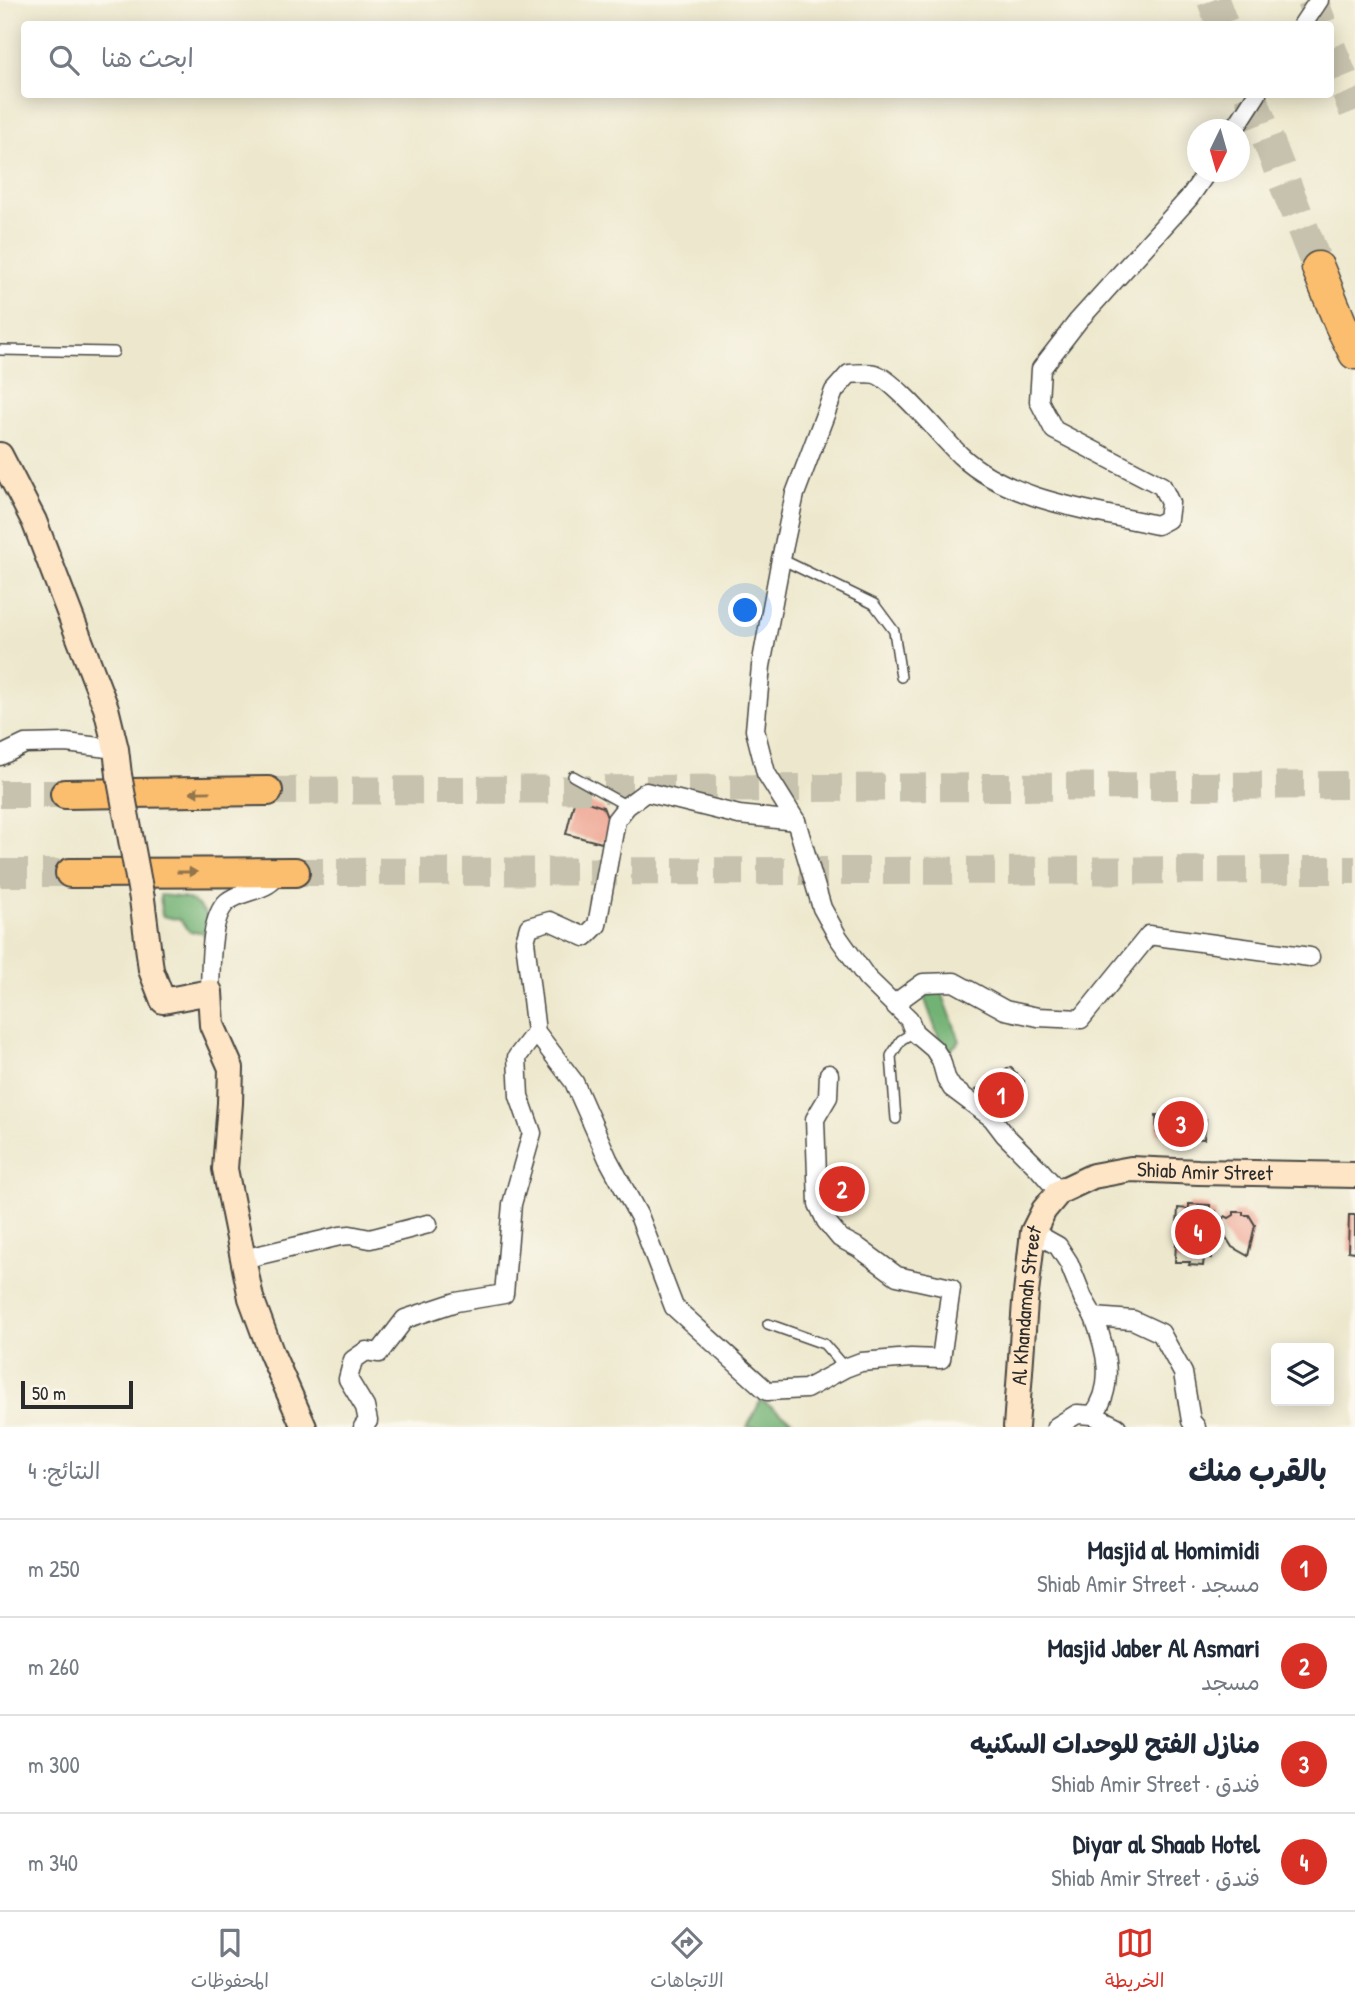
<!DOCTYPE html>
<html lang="ar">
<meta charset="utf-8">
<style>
body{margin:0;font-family:"Patrick Hand","Playpen Sans Arabic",sans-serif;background:#f2f2f3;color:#1f2937;direction:rtl}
.controls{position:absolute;right:21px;bottom:21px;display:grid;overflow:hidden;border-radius:7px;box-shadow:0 4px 18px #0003}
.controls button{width:63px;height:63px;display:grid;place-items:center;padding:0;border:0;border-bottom:2px solid #e0e1e3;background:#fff;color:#1f2937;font:35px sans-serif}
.compass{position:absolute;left:1187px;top:119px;width:63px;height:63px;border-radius:50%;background:#fff;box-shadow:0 4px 18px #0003;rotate:185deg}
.scale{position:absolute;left:21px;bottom:18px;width:112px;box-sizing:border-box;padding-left:7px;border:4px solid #2b2b2b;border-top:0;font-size:19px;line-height:24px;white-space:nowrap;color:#2b2b2b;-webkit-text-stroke:5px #fbf7ec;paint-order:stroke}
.you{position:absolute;left:746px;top:611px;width:24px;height:24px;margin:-18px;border:5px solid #fff;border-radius:50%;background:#1a73e8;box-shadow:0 0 0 10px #1a73e833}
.badge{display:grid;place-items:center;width:46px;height:46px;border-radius:50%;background:#d93025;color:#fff;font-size:23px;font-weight:700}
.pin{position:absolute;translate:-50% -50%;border:4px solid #fff;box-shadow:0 2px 7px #0006}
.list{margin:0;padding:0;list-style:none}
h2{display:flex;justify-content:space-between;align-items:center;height:91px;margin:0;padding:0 28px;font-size:30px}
h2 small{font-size:23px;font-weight:400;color:#747a83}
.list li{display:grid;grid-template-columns:46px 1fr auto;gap:21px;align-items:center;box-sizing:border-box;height:98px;padding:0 28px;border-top:2px solid #e0e1e3}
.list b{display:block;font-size:26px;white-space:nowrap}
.list p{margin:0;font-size:23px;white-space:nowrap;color:#747a83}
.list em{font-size:23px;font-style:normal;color:#747a83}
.icon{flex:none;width:38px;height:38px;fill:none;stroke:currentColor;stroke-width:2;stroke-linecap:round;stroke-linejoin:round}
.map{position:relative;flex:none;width:1355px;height:1427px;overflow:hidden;direction:ltr}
.search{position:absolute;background:#fff;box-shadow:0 4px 18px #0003;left:21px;right:21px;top:21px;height:77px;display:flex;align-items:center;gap:18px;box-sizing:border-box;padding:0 24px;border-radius:7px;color:#747a83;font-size:26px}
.sheet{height:483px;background:#fff}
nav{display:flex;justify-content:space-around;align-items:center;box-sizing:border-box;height:98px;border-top:2px solid #e0e1e3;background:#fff;font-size:19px;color:#747a83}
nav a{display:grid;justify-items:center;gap:4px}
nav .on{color:#d93025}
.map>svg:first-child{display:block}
.forest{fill:#73b274;stroke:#4f6e50;stroke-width:2}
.building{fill:#ed9985}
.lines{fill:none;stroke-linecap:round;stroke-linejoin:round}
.primary-tunnel{stroke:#c6c2ad;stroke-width:28;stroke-dasharray:28 14;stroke-linecap:butt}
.highway-tunnel{stroke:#c6c2ad;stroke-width:32;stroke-dasharray:32 16;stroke-linecap:butt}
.lane-casing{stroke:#484743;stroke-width:12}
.street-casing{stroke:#484743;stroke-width:21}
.secondary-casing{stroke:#484743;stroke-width:28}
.primary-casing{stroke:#484743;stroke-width:32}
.highway-casing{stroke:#484743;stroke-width:35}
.lane{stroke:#fff;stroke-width:9}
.street{stroke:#fff;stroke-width:18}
.secondary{stroke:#fde5c5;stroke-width:24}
.primary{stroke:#fbbe6e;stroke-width:28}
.highway{stroke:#fbbe6e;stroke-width:32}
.secondary-bridge-casing{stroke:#484743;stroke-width:28;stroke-linecap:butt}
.secondary-bridge{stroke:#fde5c5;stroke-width:24}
.oneway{fill:#93744c}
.labels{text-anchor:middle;stroke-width:5;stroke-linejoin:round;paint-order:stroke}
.street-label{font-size:21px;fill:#2b2b2b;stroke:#fbf7ec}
</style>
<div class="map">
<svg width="1355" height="1427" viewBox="0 0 1355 1427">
<rect width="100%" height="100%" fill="#fbf7ec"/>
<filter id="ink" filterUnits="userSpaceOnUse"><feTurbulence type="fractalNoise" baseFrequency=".0143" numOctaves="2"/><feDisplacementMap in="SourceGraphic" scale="14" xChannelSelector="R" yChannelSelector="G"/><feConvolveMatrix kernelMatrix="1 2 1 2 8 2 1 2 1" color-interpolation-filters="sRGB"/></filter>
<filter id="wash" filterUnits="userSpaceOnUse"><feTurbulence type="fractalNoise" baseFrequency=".00686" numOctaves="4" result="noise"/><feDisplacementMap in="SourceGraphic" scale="28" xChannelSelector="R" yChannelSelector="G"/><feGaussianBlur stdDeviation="1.57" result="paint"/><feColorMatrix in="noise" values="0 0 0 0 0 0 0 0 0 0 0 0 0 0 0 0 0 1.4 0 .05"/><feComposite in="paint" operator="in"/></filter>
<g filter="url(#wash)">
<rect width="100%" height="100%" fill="#ede8cd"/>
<g class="forest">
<path d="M160,895C189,898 195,897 211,922L205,937L203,932H190L180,920L162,916Z"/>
<path d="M941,990L960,1041L945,1055L924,997Z"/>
<path d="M761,1400L792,1421L790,1427H747Z"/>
</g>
<g id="blocks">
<g class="building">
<path d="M575,798L603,807L611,828L602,843L566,834Z"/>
<path d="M1010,1067L1024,1081L1022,1100L996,1114L976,1090Z"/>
<path d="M1156,1115L1206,1119L1204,1139L1189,1138L1187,1140L1157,1133Z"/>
<path d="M851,1167L855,1209L832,1211L828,1169Z"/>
<path d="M1189,1204L1210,1205V1210L1216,1211L1215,1225L1219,1226L1218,1239H1213L1212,1258L1204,1257L1203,1266L1189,1265L1190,1262H1175L1178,1208L1189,1209Z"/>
<path d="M1234,1212H1243V1215H1249L1255,1225L1248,1256L1232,1247L1222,1231V1221L1225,1216L1229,1218L1234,1215Z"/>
<path d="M1349,1215H1355V1252L1348,1251Z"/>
</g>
</g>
</g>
<g filter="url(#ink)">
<use href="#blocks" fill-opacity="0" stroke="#484743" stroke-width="2"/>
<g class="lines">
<g class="primary-tunnel">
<path d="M268,791L1355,785"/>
<path d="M0,794H65"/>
<path d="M295,872L1355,870"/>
<path d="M0,873H70"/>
</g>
<g class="highway-tunnel">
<path d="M1213,0L1222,24"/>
<path d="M1312,0L1321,24"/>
<path d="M1330,48L1355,111"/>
<path d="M1250,94L1318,268"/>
</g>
<defs>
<g id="lane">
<path d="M0,350L114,352"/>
<path d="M781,559L874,604L894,631L901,677"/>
<path d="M573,776L627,806"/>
<path d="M896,1119L891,1056L901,1040L914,1032"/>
<path d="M768,1324L824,1344L845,1368"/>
</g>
<g id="street">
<path d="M1303,24L1319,0"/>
<path d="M1234,130L1257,94"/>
<path d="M0,756L25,744L66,743L116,749"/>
<path d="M796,821L739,815L646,792L627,806L616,820L597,925L585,937L550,921L529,927L525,941L536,1032L574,1082L608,1159L640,1218L674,1307L767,1391L806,1389L845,1368L861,1362L911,1358L941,1359L951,1288L897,1276L859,1248L840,1238L826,1221L818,1204L815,1119L828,1097L829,1074"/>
<path d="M210,992C211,969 209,918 227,902C239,892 255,892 268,884C272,882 276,877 280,874"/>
<path d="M894,1004L923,983L954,982L1005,1010L1038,1017L1081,1019L1149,935L1310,957"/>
<path d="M1059,1192L1039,1169L1005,1135L992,1118L952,1088L946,1078L941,1060L934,1049L914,1032L909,1019L867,978L838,937L822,908L796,821L766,773L755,730L761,666L781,559L795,494L834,391L849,374C856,374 868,372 875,374C895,380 943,439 961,456C1009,501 1095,511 1157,525L1168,519L1170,503L1162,486L1054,430L1039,401L1041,369L1078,321L1189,198L1207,172"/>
<path d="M1033,1232L1058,1246L1069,1263L1083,1298L1094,1317L1133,1320L1161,1333L1183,1373L1191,1421L1196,1427"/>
<path d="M243,1259L340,1236L350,1235L370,1239L428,1224"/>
<path d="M1093,1415L1117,1427"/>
<path d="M363,1427L368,1421L365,1407L348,1379L353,1360L366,1351L379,1353L405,1319L456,1302L504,1294L512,1204L532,1133L519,1096L517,1057L536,1032"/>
<path d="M1056,1427L1077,1414L1093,1415C1116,1386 1106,1349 1094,1317"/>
</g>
<g id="secondary">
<path d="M0,455L34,521L106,708L116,749L119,775"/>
<path d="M142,899L151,970L163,1001L210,992L212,1025L231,1068L230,1103L225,1169L251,1298L271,1352L304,1427"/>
<path id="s1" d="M1016,1427L1025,1302L1033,1232L1044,1210L1059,1192L1093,1176L1131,1169L1198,1172L1355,1175"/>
</g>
<g id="primary">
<path d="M65,794L268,791"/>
<path d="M70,873L295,872"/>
</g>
<path id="highway" d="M1318,268L1341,325L1355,353"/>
</defs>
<use href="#lane" class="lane-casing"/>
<use href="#street" class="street-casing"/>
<use href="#secondary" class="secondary-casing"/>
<use href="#primary" class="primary-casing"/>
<use href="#highway" class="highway-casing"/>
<use href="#lane" class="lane"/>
<use href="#street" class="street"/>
<use href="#secondary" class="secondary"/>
<use href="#primary" class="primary"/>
<use href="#highway" class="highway"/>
<defs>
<path id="secondary-bridge" d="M119,775L142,899"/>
</defs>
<use href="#secondary-bridge" class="secondary-bridge-casing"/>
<use href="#secondary-bridge" class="secondary-bridge"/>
</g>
<defs><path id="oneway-solid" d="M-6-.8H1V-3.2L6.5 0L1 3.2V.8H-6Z" transform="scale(1.75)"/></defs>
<g class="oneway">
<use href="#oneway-solid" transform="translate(200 792) rotate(179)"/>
<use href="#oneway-solid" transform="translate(187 872)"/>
</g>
</g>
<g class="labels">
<g class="street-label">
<text dy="7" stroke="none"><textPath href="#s1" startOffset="394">Shiab Amir Street</textPath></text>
<text dy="7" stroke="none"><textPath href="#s1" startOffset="122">Al Khandamah Street</textPath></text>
</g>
</g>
</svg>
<div class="controls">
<button><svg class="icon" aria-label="layers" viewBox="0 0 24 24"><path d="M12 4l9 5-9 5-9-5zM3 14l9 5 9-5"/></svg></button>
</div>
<svg class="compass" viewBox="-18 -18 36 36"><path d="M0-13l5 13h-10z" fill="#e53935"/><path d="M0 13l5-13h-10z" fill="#747a83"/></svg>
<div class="scale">50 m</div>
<div class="you"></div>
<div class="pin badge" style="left:1001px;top:1095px">1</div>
<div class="pin badge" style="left:842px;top:1189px">2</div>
<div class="pin badge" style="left:1181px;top:1124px">3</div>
<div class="pin badge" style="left:1198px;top:1232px">4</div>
<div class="search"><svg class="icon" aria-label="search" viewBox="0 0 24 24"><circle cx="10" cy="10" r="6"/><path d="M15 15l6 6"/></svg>ابحث هنا</div>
</div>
<section class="sheet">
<h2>بالقرب منك<small>النتائج: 4</small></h2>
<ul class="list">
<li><span class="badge">1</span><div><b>Masjid al Homimidi</b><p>مسجد · Shiab Amir Street</p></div><em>250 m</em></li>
<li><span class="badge">2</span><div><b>Masjid Jaber Al Asmari</b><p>مسجد</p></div><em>260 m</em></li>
<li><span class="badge">3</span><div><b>منازل الفتح للوحدات السكنيه</b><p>فندق · Shiab Amir Street</p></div><em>300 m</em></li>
<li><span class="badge">4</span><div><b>Diyar al Shaab Hotel</b><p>فندق · Shiab Amir Street</p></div><em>340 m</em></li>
</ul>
</section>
<nav>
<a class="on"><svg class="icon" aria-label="map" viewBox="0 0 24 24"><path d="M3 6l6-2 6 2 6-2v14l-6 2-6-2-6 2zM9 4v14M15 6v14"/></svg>الخريطة</a>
<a><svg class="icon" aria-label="directions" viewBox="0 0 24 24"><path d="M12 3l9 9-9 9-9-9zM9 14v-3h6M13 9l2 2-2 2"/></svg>الاتجاهات</a>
<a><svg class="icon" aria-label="saved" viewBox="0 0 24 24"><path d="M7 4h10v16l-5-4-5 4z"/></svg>المحفوظات</a>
</nav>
